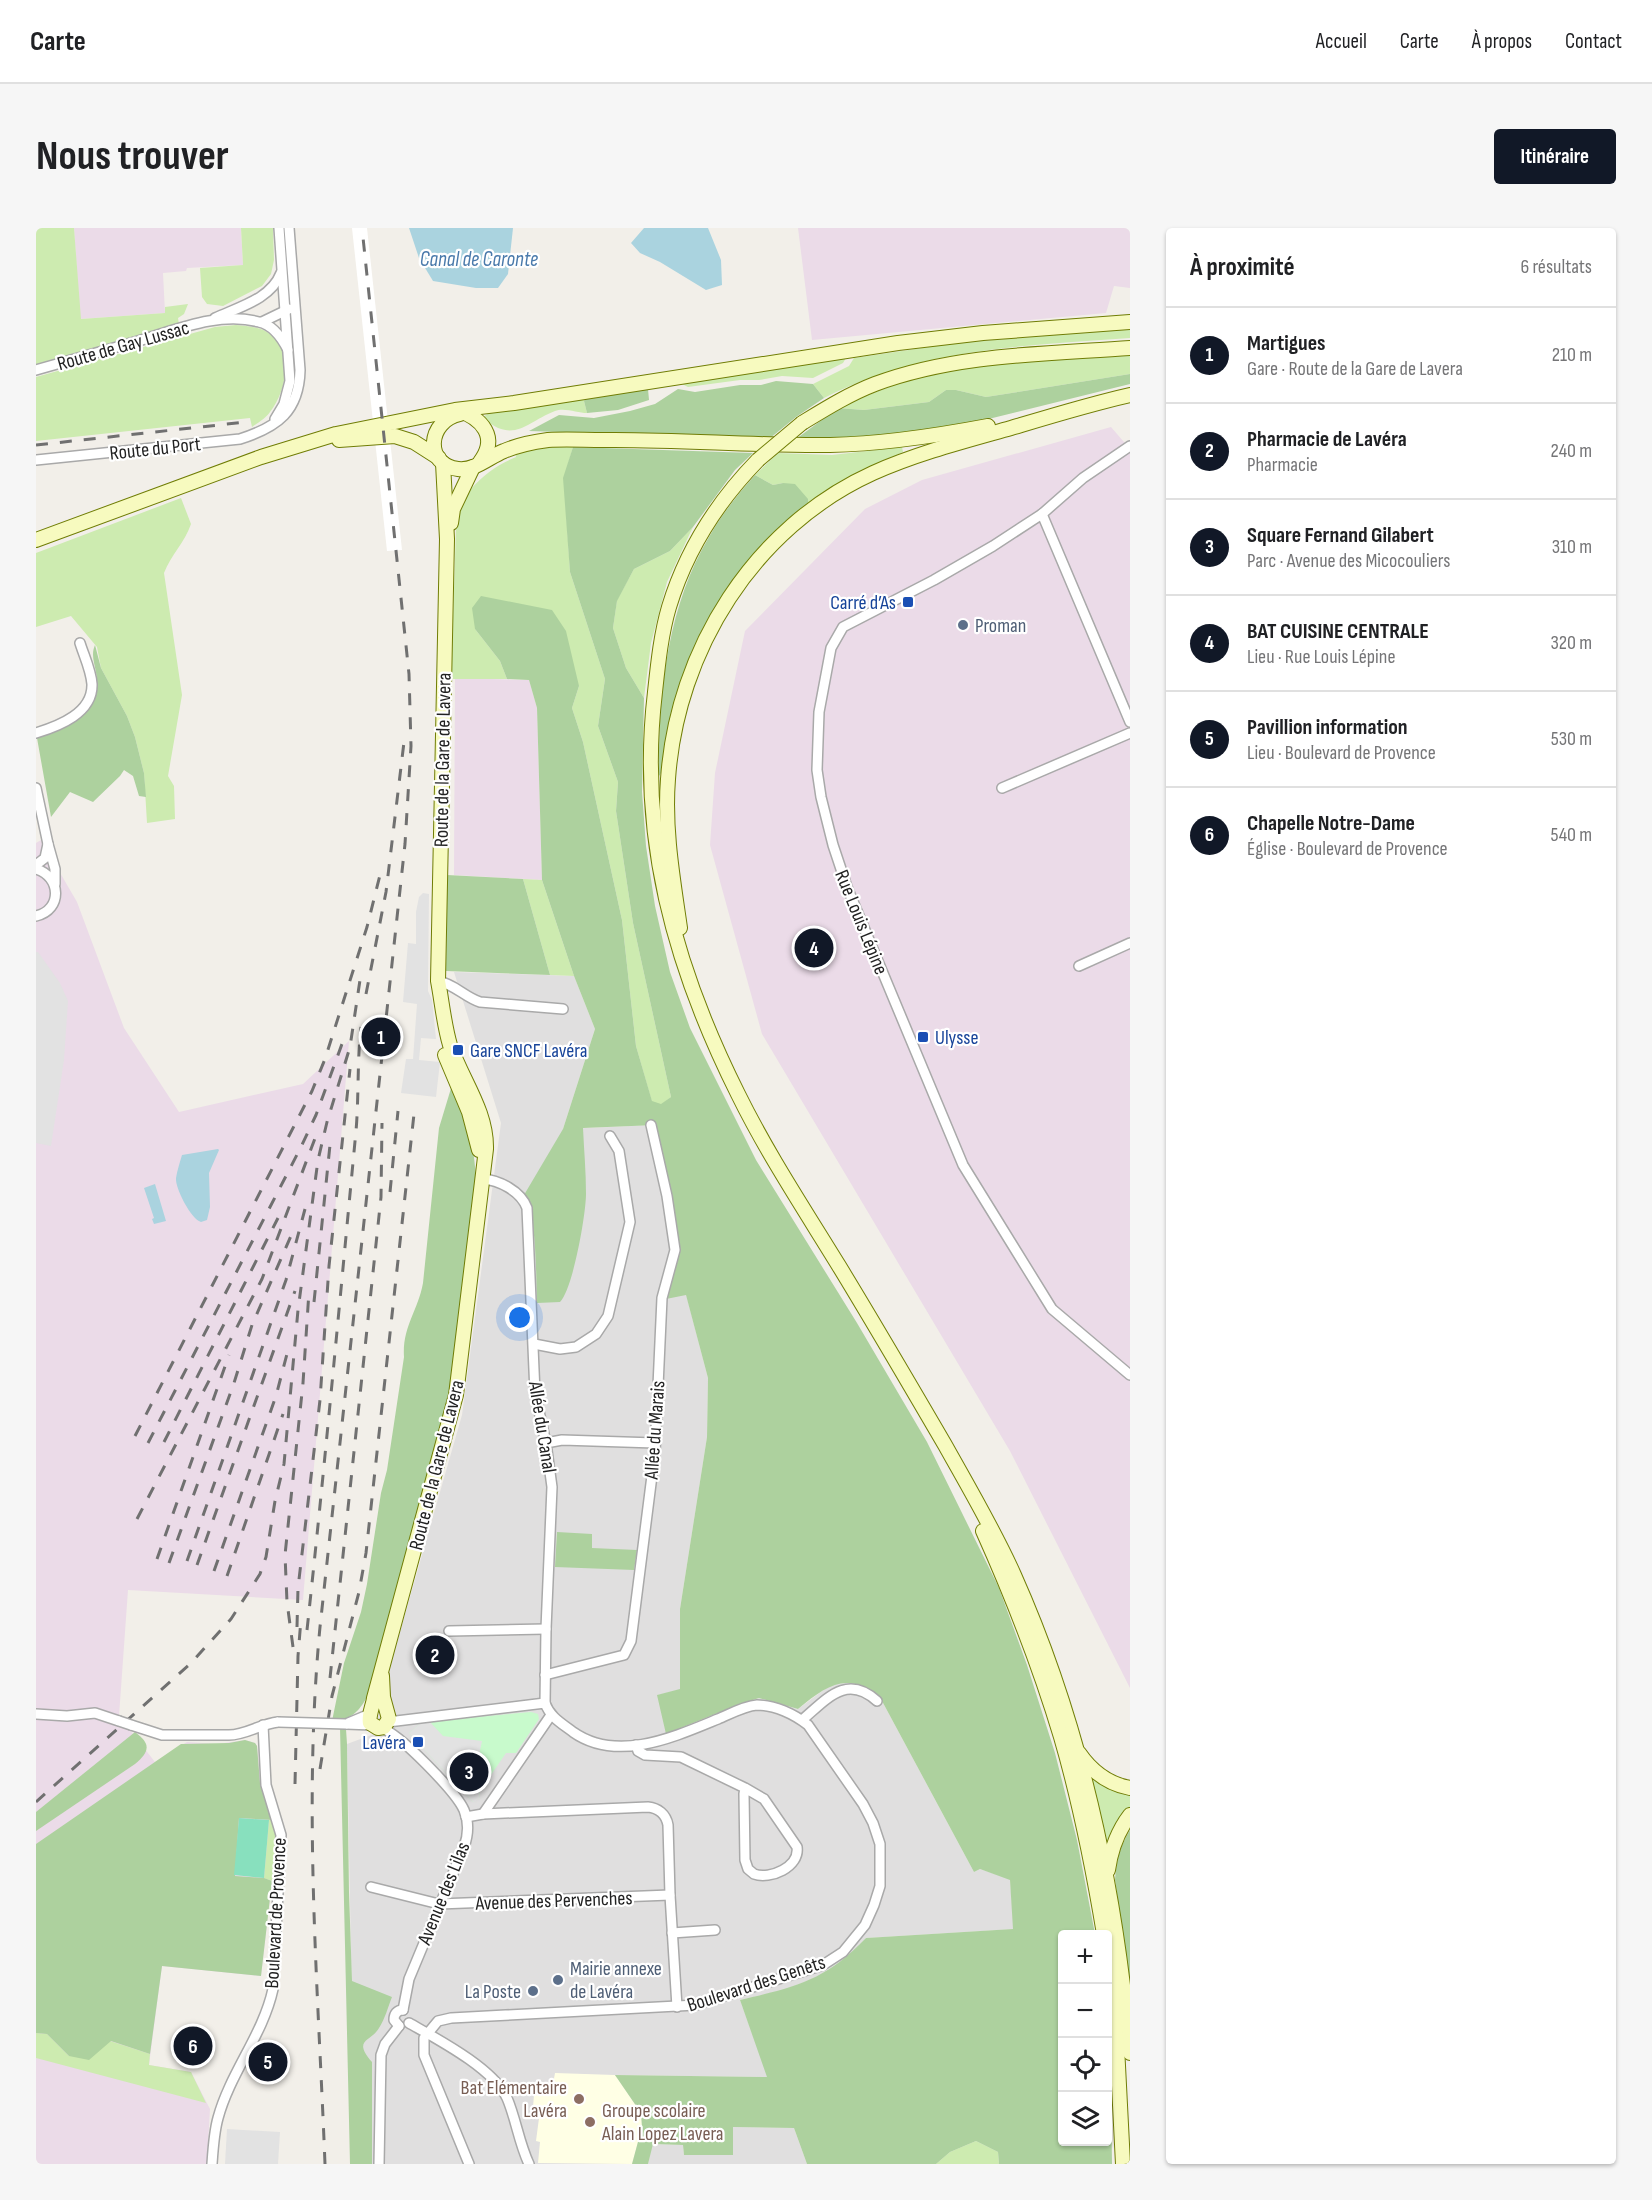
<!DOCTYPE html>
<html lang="fr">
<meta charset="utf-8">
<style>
body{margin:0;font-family:"Sofia Sans Condensed",sans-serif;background:#f6f6f6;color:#202124}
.controls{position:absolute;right:18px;bottom:18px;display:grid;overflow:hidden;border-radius:6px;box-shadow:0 2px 4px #0004}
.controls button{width:54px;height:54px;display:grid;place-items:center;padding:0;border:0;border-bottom:2px solid #e0e0e0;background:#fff;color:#202124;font:30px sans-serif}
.you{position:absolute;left:484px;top:1090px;width:21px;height:21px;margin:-15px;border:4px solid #fff;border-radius:50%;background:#1a73e8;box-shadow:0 0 0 9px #1a73e833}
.badge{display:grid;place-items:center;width:39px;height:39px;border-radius:50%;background:#111827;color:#fff;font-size:20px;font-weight:700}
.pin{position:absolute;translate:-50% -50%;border:3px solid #fff;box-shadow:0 2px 6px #0006}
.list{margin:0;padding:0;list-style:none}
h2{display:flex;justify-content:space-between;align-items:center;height:78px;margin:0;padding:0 24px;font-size:26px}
h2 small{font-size:20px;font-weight:400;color:#757577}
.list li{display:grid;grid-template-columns:39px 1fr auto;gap:18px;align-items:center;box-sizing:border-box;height:96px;padding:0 24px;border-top:2px solid #e0e0e0}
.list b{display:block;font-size:22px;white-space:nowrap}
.list p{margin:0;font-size:20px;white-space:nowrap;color:#757577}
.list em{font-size:20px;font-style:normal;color:#757577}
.icon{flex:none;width:33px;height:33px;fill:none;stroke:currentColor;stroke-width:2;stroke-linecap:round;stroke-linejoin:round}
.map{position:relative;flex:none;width:1094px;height:1936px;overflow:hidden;border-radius:6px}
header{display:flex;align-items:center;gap:36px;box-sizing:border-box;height:84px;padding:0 30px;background:#fff;border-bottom:2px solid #e0e0e0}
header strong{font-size:28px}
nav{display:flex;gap:33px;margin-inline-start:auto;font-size:21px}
.intro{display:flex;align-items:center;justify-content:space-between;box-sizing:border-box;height:144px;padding:0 36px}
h1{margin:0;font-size:42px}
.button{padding:15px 27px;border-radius:6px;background:#111827;color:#fff;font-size:21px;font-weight:700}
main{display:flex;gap:36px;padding:0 36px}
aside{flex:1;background:#fff;border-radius:6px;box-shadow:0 2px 4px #0004}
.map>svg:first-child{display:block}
.residential{fill:#e0dfdf}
.industrial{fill:#ebdbe8}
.education{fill:#ffffe5}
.grass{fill:#cdebb0}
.forest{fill:#add19e}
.park{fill:#c8facc}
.pitch{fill:#88e0be}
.parking{fill:#e2e2e2}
.water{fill:#aad3df}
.pier{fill:#fff}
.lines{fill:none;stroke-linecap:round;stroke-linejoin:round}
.street-casing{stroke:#a9a9a9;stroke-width:12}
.secondary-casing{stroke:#707d05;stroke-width:16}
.street{stroke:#fff;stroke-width:9}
.secondary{stroke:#f7fabf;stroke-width:14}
.rail{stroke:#707070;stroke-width:3;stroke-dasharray:12 12;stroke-linecap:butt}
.street-bridge-casing{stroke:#a9a9a9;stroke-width:12;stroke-linecap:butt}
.secondary-bridge-casing{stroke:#707d05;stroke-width:16;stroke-linecap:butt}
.street-bridge{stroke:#fff;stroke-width:9}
.secondary-bridge{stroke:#f7fabf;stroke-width:14}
.transit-dot{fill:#1a4fb4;stroke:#fff;stroke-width:2}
.service-dot{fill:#5c6f8a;stroke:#fff;stroke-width:2}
.education-dot{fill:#8d6e63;stroke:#fff;stroke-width:2}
.labels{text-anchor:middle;stroke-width:4.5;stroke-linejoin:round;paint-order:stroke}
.street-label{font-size:20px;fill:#222;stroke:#fff}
.transit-label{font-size:20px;fill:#164399;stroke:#fff;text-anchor:end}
.service-label{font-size:20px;fill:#4e5e75;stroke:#fff;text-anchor:start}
.education-label{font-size:20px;fill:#785e54;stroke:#fff;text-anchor:end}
.water-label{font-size:21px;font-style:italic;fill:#4a7aab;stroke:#fff}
</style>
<header>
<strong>Carte</strong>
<nav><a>Accueil</a><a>Carte</a><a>À propos</a><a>Contact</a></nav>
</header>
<div class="intro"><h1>Nous trouver</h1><a class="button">Itinéraire</a></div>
<main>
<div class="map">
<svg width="1094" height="1936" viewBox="0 0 1094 1936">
<rect width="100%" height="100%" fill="#f2efe9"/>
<g class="residential">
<path d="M418,744L538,748L559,801L527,901L620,897L642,1006L641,1033L633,1053L631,1070L650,1066L672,1150L671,1209L644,1381V1462L622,1467L647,1500L704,1476L723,1470L762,1481L793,1458L807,1454L820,1456L834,1461L846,1473L938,1644L944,1641L974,1651L978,1701L830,1710L811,1730L788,1746L749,1762L704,1772L732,1849L580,1847L597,1928L596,1936H319L311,1516L338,1506L356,1432L426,1187L465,895Z"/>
<path d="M697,1899L758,1900L771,1936H612L616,1916L647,1917L648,1927H696Z"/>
</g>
<g class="industrial">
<path d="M38,0H205L207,37L151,40L150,43L127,45L129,85L44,91Z"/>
<path d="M762,0H1094V60L1078,58L1070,85L776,112Z"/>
<path d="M1075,199L1094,221V1460L974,1223L726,806L674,617L679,545L709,403L829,281L886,252Z"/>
<path d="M419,450L493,452L501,480L506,652L418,647Z"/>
<path d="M5,612L41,674L88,800L143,884L267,856L313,813L267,1372L92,1362L83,1488L119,1534L151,1514L182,1516L209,1512L219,1515L221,1518L226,1566L240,1601V1650L236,1653L225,1748L126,1738L113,1837L155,1844L174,1881L171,1936H0V615Z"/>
</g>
<path class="education" d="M519,1845L579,1847L605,1885L606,1899L596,1936L502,1935L504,1914L500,1913L503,1890H499V1880L497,1879L499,1855L517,1856Z"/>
<g class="grass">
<path d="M0,0H38L45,91L129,85V79L152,76L148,86L142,90L143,96L0,137Z"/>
<path d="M205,0H237L238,32L235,46L226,58L187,78L171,76L166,69L164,40L207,37Z"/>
<path d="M200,97C211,98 222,99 231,104C259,120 251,163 234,184C230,190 223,194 216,199L214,190L0,213V149L179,99Z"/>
<path d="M1094,101V110C987,118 885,120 788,170L777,156L813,138L818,130L920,115Z"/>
<path d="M1094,126V146L950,169L920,162H910L893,174L828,182L802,180C829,168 855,157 883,149C951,131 1025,131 1094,126Z"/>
<path d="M810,130L807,135L777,150L746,148L723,152H704L652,159L646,156Z"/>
<path d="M550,169L548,173L551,185C542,185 528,179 519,183C490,194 479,216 448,191L447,189L453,185Z"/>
<path d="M510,218L537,219L528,250L534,344L569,451L562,498L582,554L580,583L597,695L635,869L625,877L616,874L600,818L586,692L547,514L536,480L543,458L439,401L464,433L471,451H415L420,301L425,276L431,260L435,261C448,246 461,237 480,229L479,224Z"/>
<path d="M866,219L867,224L829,242L772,278L747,255L737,257L719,247L742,225L796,227Z"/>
<path d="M145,270L155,296C149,314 135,327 128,345L146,467L132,548L138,558L139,591L111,595L108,545L99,509L91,488L65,440L61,419L35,388L0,399V325Z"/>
<path d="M657,299L631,354L615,415L608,470L590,440L577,400L581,372L598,341L634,323Z"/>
<path d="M487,651L506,652L538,748L514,747Z"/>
<path d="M1053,1546L1094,1564V1581L1071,1618Z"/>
<path d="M233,1592H237L240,1601V1650L236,1653L228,1650Z"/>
<path d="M0,1805L11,1806L33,1828L74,1813L114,1826L113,1837L155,1844L170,1875L0,1830Z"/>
<path d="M940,1913L962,1924L963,1936H900L914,1924Z"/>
</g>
<g class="forest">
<path d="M1094,146V156L920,199L833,210L760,211L802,180L828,182L893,174L910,162H920L950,169Z"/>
<path d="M740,153L777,156L788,170L760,189L733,211L493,203L523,187L558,190L594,183L619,176L642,161L659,164L704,157H725Z"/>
<path d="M612,161L613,172L582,182L551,185L548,173L550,169Z"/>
<path d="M537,219L717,225L699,242L657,299L634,323L598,341L581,373L577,400L590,440L608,470L606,564L610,618L619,678L634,744L654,800L720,932L821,1095L891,1214L963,1360L991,1437L1019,1525L1041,1612L1059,1706H1026V1914H1072V1811L1075,1867L1076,1936H963L962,1924L940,1913L914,1924L900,1936H771L758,1900L697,1899V1927H648L647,1917L617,1916L612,1936H596L606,1899L605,1885L579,1847L731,1849L704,1772C759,1759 789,1753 830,1710L977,1701L974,1652L944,1641L938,1644L846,1473C814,1441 791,1457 762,1481L723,1470L704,1476L630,1506L621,1467L644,1461V1381L671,1209L672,1150L650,1067L630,1071L633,1053L641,1033L642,1006L620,897L547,900C548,922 550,944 550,966C550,986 537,1061 524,1074L501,1075C500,1051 501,984 488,967L527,901L559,801L538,748L506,652L501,480L493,452L471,451L464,433L439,401L436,380L445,368L516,382L530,403L543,458L536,480L547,514L586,692L600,818L616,873L625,876L635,869L597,695L580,583L582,554L562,498L569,451L534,344L527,250Z"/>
<path d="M719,247L737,257L747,255L759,256L772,271V278C749,298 725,318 706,342C659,399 638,474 625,545L623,548C622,468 631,379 673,309C686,286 702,266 719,247Z"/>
<path d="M59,417L65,440L91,488L99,509L108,545L110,569L103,568L97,548L88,542L84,548L57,574L34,564L15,589L1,510C33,497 67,486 60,444C58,434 55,426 59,417Z"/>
<path d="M411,647L487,651L514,747L410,743Z"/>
<path d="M416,857C431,887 439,920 440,954L417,1159L333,1465C325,1481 316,1493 296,1493L308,1435L325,1384L331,1356L345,1265L351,1242L368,1129C366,1099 382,1083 387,1055L403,900Z"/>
<path d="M521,1304L556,1306V1320L601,1322L598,1342L519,1339Z"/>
<path d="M304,1499L310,1501L311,1516L313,1664L316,1753L356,1769C352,1779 349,1791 343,1800C335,1814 316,1811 336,1834V1936H314Z"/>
<path d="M99,1504C115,1516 114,1523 99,1536L0,1603V1584Z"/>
<path d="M209,1512L219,1515L221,1518L224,1555L237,1592L203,1590L199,1648L228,1650L236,1653L225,1748L126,1738L114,1826L75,1813L53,1832L33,1828L11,1806L0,1805V1616L145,1516L193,1515Z"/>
<path d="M1094,1602V1760L1079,1652C1080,1633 1084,1618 1094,1602Z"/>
</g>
<path class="park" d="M495,1484L502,1486L503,1491L480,1525H470L444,1563L443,1570L437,1574L373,1505L386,1494Z"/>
<path class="pitch" d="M203,1590L233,1592L228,1650L198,1647Z"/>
<g class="parking">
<path d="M387,665L393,666L392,763L396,772L400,811L385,810L383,832L404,834L400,869L365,865L370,831H377L381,776L367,774L372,715L380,716V684L383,669Z"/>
<path d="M0,724H2L24,755L32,773L28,832L15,918L0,915Z"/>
<path d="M393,1493L407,1508L446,1513L443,1527L426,1544L444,1563L443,1570L440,1573L437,1574L373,1505L386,1494Z"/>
<path d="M191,1901L244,1904L242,1936H189Z"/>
</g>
<g class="water">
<path d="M373,0H477L472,46L462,60H440L397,53L383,30Z"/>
<path d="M608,0H672L685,32L686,57L670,62L624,34L604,25L595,15Z"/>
<path d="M182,921L183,922L173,945L174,979L171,992L165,994C155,991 139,960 140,950C141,943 144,934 146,927Z"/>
<path d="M119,956L130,993L118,996L116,991L118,990L108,960Z"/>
</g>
<path class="pier" d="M316,0H331L366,322L351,323Z"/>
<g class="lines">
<defs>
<g id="street">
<path d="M179,90C203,79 235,71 245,45"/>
<path d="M226,94L253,81"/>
<path d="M0,142C34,132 68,123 102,113C140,102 183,83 223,94C237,97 246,110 252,122"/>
<path d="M239,191L248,176L254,153L243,0"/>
<path d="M1094,218L1047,250L1006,286L957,318L898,352L807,399L795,420L783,484L781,542L785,569L797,617L811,659L927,937L1016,1081L1094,1147"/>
<path d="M0,232L204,211C242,199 263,183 264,142L253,0"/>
<path d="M1006,286L1094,494"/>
<path d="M0,505C23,498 57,485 56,456C55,442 48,428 44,415"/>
<path d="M0,560L12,616"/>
<path d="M966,560L1094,505"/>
<path d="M0,637L9,630L12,616L19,641V656"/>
<path d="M0,641C25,648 27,682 0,688"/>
<path d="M1043,738L1094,715"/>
<path d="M402,753C418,756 429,769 444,774L527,781"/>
<path d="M498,1116L524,1121L540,1119L560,1106L572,1088L594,994L583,923L574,908"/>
<path d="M510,1215L526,1212L619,1215"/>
<path d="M413,1403L510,1401"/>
<path d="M509,1447L588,1427L595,1413L619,1224L626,1070L639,1022L631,968L615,897"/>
<path d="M0,1486L31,1488L59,1485L83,1493"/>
<path d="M334,1486L310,1496L336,1497"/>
<path d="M766,1492C790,1472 810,1445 841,1473"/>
<path d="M352,1494L509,1475"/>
<path d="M95,1497L126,1507H193C210,1507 224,1496 242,1494"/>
<path d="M345,1500C363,1505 420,1564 428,1582C433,1594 432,1608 428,1619L373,1751L367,1782"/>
<path d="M600,1517L602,1523L609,1527L645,1529L709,1560L708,1566L709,1632L712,1641L718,1646C734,1652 764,1639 761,1619L728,1571L709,1560"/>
<path d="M447,1586L515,1487"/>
<path d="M430,1589L447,1586L612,1579C622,1580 630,1586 632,1597L634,1667L641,1779"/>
<path d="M335,1659L403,1676L634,1667"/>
<path d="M636,1705L679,1702"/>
<path d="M373,1795C401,1811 457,1840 471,1870C480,1891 483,1915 493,1936"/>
<path d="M363,1798L358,1792C358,1786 361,1782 367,1782"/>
<path d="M176,1936C177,1921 178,1904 182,1890C194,1845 227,1807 237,1761L245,1607L230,1557L227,1497"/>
<path d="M343,1936L345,1827L349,1816L363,1798"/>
<path d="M433,1936L388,1827V1810L402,1793L415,1790L660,1777L787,1737L807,1724L829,1697L838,1677L844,1658V1616L837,1595L827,1576L772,1497C758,1486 739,1477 721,1477C708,1478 694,1486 682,1491C638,1509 581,1535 537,1504C525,1495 514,1489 509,1475L510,1401L516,1259L510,1215L499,1165L491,980C485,963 463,952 446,951"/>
</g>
<g id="secondary">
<path d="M421,182C446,190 463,209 444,234"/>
<path d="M424,186C391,193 388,237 422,241C439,243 453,229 468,223C482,217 497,214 512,212C530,211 548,212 567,212C642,211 718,218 794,217C848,216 899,208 952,198"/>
<path d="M766,195C789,181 813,166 839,156C919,126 1009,126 1094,120"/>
<path d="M303,212L359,208L378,214L403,230"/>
<path d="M722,232C682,273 650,323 633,379C625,406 622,436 619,464C602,608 638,738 702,866C731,925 768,981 803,1038C839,1097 874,1157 909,1217C933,1260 958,1302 978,1347C1045,1497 1080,1662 1094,1825"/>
<path d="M415,295L417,281L437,239"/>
<path d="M0,312L225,229L300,206L419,182L478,175L862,115L947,105L1094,94"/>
<path d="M644,700C637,651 628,601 632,551C641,422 718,299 837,245C882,225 929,213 975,200C1015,188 1054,176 1094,167"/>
<path d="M409,827L433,884L443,922"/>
<path d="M947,1303C977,1370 1004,1439 1025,1509C1044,1574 1057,1640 1068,1706"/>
<path d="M346,1448L347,1469L353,1491L348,1499L342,1500L334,1495C332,1488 337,1478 338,1470L420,1167L450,921C451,883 426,852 414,817C408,797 406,774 402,753L411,311L407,235"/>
<path d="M1043,1525C1056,1544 1072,1556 1094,1560"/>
<path d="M1072,1642C1075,1621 1081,1604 1094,1587"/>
<path d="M1072,1729L1081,1818L1087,1936"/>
</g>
</defs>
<use href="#street" class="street-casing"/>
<use href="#secondary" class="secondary-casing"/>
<use href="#street" class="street"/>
<use href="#secondary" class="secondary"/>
<g class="rail">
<path d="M0,217L210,194"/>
<path d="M330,766L350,664L368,514"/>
<path d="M354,964L362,883"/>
<path d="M278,1074L295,907"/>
<path d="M99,1208L276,863L289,831L331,699L345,643"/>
<path d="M128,1214L242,990"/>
<path d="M112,1215L265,919L280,887L310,805"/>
<path d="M101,1291L226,1051L281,905"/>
<path d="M121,1331L193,1127"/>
<path d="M151,1333L250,1052L269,981"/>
<path d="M133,1335L198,1155L216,1097L258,1001"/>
<path d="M161,1337L259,1063"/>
<path d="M178,1343L240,1168L252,1122"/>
<path d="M191,1348L247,1186"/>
<path d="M261,1399L262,1360L284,1172L293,1038L314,841"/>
<path d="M271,1402C289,1236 304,1070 320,903C323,868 321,834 325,799"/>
<path d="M257,1419L251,1374L249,1327L267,1155L273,1063"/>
<path d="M294,1450L345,969L346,895"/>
<path d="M284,1541L296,1468L323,1364L330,1325L378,886"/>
<path d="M259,1556L262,1428L265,1391"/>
<path d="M0,1574L155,1435L195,1391L224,1346L230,1329L239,1273L248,1236L262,1082L282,932L291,894L314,819L324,752"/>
<path d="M289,1936C282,1758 267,1577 284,1399L369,616L375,518L373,446L326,0"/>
</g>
<defs>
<g id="street-bridge">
<path d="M83,1493L95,1497"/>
<path d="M242,1494L310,1496"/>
</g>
<path id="secondary-bridge" d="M722,232L766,195"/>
</defs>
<use href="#street-bridge" class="street-bridge-casing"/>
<use href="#secondary-bridge" class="secondary-bridge-casing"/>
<use href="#street-bridge" class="street-bridge"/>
<use href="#secondary-bridge" class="secondary-bridge"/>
</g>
<g class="transit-dot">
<rect x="866" y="368" width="12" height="12" rx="3"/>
<rect x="881" y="803" width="12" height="12" rx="3"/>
<rect x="416" y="816" width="12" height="12" rx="3"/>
<rect x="376" y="1508" width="12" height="12" rx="3"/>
</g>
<g class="service-dot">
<circle cx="927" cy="397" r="6"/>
<circle cx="522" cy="1752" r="6"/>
<circle cx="497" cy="1763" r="6"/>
</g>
<g class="education-dot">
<circle cx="543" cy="1871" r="6"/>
<circle cx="554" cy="1894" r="6"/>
</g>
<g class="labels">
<g class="street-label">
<text transform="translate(87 117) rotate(-16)" y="7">Route de Gay Lussac</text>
<text transform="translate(119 220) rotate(-6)" y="7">Route du Port</text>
<text transform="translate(406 532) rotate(-89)" y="7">Route de la Gare de Lavera</text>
<text transform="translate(826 694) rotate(68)" y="7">Rue Louis Lépine</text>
<text transform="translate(507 1199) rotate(81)" y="7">Allée du Canal</text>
<text transform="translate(618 1202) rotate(-86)" y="7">Allée du Marais</text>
<text transform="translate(400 1237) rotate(-76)" y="7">Route de la Gare de Lavera</text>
<text transform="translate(407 1665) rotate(-68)" y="7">Avenue des Lilas</text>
<text transform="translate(518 1672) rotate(-2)" y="7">Avenue des Pervenches</text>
<text transform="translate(239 1685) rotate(-87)" y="7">Boulevard de Provence</text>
<text transform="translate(720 1755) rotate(-18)" y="7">Boulevard des Genêts</text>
</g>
<g class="transit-label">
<text x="860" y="381">Carré d’As</text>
<text x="899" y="816" text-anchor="start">Ulysse</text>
<text x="434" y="829" text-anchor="start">Gare SNCF Lavéra</text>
<text x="370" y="1521">Lavéra</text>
</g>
<g class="service-label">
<text x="939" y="404">Proman</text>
<text x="534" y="1747">Mairie annexe<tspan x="534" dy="23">de Lavéra</tspan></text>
<text x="485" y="1770" text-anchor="end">La Poste</text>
</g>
<g class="education-label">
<text x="531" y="1866">Bat Elémentaire<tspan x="531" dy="23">Lavéra</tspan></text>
<text x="566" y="1889" text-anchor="start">Groupe scolaire<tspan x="566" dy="23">Alain Lopez Lavera</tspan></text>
</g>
<g class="water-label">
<text x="443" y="38">Canal de Caronte</text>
</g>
</g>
</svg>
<div class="controls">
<button>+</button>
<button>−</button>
<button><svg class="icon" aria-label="locate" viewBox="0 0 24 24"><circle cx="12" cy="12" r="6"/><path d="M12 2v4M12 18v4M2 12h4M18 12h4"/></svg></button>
<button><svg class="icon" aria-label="layers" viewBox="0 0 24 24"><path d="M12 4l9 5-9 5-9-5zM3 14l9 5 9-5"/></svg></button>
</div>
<div class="you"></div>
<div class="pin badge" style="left:345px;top:809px">1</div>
<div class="pin badge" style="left:399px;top:1427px">2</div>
<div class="pin badge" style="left:433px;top:1544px">3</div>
<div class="pin badge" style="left:778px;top:720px">4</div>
<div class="pin badge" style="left:232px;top:1834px">5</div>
<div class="pin badge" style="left:157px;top:1818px">6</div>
</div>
<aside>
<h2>À proximité<small>6 résultats</small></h2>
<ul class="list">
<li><span class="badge">1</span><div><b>Martigues</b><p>Gare · Route de la Gare de Lavera</p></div><em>210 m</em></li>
<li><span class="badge">2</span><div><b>Pharmacie de Lavéra</b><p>Pharmacie</p></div><em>240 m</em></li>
<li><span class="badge">3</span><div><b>Square Fernand Gilabert</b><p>Parc · Avenue des Micocouliers</p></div><em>310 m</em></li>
<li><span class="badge">4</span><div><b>BAT CUISINE CENTRALE</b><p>Lieu · Rue Louis Lépine</p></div><em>320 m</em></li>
<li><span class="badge">5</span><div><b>Pavillion information</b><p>Lieu · Boulevard de Provence</p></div><em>530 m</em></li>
<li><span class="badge">6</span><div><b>Chapelle Notre-Dame</b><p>Église · Boulevard de Provence</p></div><em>540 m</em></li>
</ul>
</aside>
</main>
